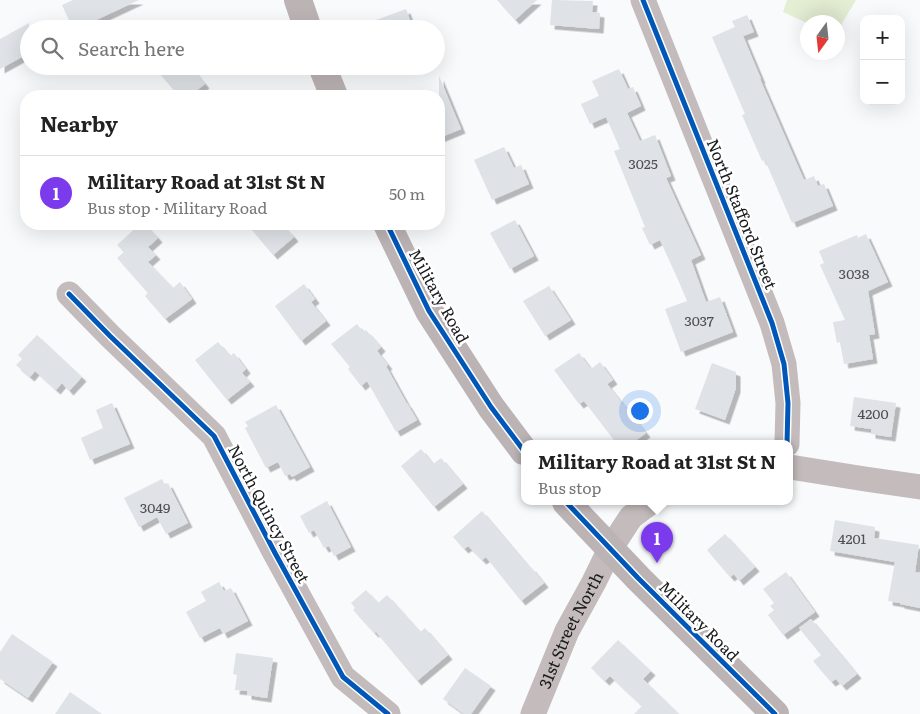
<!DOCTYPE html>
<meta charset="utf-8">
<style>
body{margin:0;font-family:Literata,serif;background:#f6f6f6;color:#222}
.controls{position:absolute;right:15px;top:15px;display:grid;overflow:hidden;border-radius:10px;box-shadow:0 5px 20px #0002}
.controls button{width:45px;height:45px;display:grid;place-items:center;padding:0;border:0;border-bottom:1px solid #e0e0e0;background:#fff;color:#222;font:25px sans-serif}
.compass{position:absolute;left:800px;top:15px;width:45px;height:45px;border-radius:50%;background:#fff;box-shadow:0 5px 20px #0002;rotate:195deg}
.you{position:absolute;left:639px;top:410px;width:18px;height:18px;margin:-12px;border:4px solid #fff;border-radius:50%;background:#1a73e8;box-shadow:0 0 0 8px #1a73e833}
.badge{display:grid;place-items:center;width:32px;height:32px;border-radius:50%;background:#7c3aed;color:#fff;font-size:16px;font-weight:700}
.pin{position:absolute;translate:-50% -41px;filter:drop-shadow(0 1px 2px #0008)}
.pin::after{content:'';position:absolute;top:26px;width:18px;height:15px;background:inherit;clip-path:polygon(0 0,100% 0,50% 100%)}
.popup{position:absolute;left:521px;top:440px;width:272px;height:65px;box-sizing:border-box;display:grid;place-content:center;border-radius:10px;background:#fff;filter:drop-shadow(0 1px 4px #0005);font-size:16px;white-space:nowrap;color:#767676}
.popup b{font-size:19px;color:#222}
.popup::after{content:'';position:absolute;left:50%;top:100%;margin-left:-10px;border:10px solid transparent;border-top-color:#fff}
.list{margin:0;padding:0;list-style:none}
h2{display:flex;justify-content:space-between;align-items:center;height:65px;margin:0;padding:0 20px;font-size:21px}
h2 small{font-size:16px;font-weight:400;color:#767676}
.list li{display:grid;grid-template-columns:32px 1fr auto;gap:15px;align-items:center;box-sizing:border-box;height:75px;padding:0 20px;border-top:1px solid #e0e0e0}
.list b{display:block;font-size:19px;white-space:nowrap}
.list p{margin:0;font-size:16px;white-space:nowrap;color:#767676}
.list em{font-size:16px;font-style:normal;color:#767676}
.icon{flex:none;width:28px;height:28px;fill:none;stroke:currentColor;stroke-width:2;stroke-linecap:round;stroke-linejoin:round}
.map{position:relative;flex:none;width:920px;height:714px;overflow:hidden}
.search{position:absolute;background:#fff;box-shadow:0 5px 20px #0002;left:20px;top:20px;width:425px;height:55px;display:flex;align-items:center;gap:12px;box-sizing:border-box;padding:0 18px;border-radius:28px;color:#767676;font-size:19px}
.panel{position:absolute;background:#fff;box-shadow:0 5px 20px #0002;left:20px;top:90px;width:425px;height:140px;border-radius:20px}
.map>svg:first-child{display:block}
.green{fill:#e4eed3}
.building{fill:#dfe2e6;filter:url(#shadow)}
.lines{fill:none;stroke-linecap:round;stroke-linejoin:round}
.minor{stroke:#c4bbbc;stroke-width:25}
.major{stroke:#bcb3b5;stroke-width:28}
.cycleway-casing{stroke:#fff;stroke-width:8}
.cycleway{stroke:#0057b8;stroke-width:5}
.labels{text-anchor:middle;stroke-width:5;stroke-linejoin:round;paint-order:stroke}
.number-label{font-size:14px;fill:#4e4f52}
.street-label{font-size:16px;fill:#191a1c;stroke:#fff}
</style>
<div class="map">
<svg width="920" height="714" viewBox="0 0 920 714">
<defs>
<filter id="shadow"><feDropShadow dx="4.5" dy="4.5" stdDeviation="0" flood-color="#0004"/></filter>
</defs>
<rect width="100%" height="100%" fill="#f8fafc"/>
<path class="green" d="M787,0H856L838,30V22L807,23L783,12Z"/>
<g class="building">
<path d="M73,0H139L94,21L98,29H73L62,5Z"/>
<path d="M497,0H537L515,20Z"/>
<path d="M552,0L593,1L592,12L600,13L599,29L550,25Z"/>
<path d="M406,9L413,29H357V27Z"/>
<path d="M747,15L754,32L743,36L761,79H760L800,171L804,180L814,176L818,186L824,184L833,206L792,223L765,160L762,161L742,115L745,114L712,37L735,27L732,21Z"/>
<path d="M29,23V53L0,69V39Z"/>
<path d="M153,66H190L205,84L189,96H179Z"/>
<path d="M619,69L628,89L633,87L641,106L627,113L640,141L655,135L671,176L666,178L701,255L691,260L706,302L720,297L733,332L681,352L665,309L687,301L679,282L660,240L650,245L642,228L645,227L614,151L620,149L606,117L590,124L581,104L599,96L592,81Z"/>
<path d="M439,76L461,129L439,138Z"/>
<path d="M504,147L514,168L521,165L529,184L492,200L474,160Z"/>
<path d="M515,220L534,256L510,269L490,233Z"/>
<path d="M140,224H145L158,238L148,247L156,255L148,262L173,288L180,282L192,299L165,319L145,296L148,293L117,258L124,252L117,245Z"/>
<path d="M247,224H282L294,237L273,255Z"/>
<path d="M866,234L888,282L868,291L875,334L869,335L873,359L844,364L840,342L837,343L833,322L845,320L820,265L824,263L819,251L857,235L858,238Z"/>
<path d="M304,284L315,299L311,302L326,321L301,341L275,306Z"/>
<path d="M549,286L571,320L545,336L523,301Z"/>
<path d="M357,324L363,332L366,330L381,347L377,351L388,365L386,366L407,404V403L417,420L396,432L367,381L361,386L348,369L350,367L331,344Z"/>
<path d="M37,335L82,377L69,391L62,383L56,390L35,371L30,377L16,365L22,359L18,355Z"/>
<path d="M218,342L230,356L234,353L246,369L242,373L250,382L227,400L195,360Z"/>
<path d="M579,353L591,369L600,362L613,380L607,384L646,433L631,444H617L584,401L579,404L554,370Z"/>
<path d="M712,363L736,372V388L725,420L695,409Z"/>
<path d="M854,397L896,403L891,437L871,434V429L850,426Z"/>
<path d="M112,403L130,444L90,460L81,438L103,428L96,410Z"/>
<path d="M276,405L310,467L292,477L290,474L285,476L278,462L266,468L245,428L248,426L245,422Z"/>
<path d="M421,449L433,464L441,458L463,484L434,507L401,466Z"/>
<path d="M162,479L165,485L168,483L188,523L166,534L157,517L139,527L124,498Z"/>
<path d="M327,501L351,547L334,556L329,546L324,548L314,530L309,533L300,516Z"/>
<path d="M482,511L530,568L531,567L544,583L521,601L486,557L482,560L468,546L464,549L453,537Z"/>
<path d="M835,520L875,527L874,538L919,545L915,572L920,573V608L900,604V603L888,601L895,562L830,551Z"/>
<path d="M725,534L755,567L739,581L734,574L730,577L707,550Z"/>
<path d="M786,572L815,612L783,635L768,615L774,610L770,606L774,603L763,589Z"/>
<path d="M219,582L224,591L231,588L248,621L223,634L220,628L200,638L186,612L206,601L201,592Z"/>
<path d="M366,590L378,603L387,595L420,632L425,628L448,655L417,681L376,632L374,633L353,610L355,608L351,603Z"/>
<path d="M811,619L857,674L842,686L836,679L831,682L813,661L821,655L799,628Z"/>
<path d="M12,634L53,662L28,698L0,679V652Z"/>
<path d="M618,640L651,671L643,679L679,714H634L642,706L610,676L605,681L591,668Z"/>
<path d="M236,653L273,658L267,698L247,695V691L235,690L237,675L233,674Z"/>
<path d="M465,668L491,686L471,714H464L443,699Z"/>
<path d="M70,692L102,714H55Z"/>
</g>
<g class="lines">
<g class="minor">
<path d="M643,0L772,323L784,364L788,403L787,444"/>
<path d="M69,294L110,336L214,436L275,553L343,677L388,714"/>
<path d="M790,467L865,479L920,487"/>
<path id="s1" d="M533,714L567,631L594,582L610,549L631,517L651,502"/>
</g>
<g class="major">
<path d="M298,0L308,29"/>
<path d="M322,66L334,96"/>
<path d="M387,224L429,311L491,407L524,451"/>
<path d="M566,502L638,578L775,714"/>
</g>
<defs>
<g id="cycleway">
<path d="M643,0L772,323L784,364L788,403L787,444"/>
<path d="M387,224L429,311L491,407L524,451"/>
<path d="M69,294L110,336L214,436L275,553L343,677L388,714"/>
<path d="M566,502L638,578L775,714"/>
</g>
</defs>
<use href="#cycleway" class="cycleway-casing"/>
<use href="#cycleway" class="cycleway"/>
</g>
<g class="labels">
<g class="number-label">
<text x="643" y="169">3025</text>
<text x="854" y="279">3038</text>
<text x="699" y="326">3037</text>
<text x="873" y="419">4200</text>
<text x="155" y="513">3049</text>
<text x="852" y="544">4201</text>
</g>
<g class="street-label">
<text transform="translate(742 214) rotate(68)" y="6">North Stafford Street</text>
<text transform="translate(439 296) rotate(61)" y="6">Military Road</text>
<text transform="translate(269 514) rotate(62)" y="6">North Quincy Street</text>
<text transform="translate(699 621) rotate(45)" y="6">Military Road</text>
<text dy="6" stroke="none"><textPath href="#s1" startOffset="92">31st Street North</textPath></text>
</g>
</g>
</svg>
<div class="controls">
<button>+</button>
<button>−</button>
</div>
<svg class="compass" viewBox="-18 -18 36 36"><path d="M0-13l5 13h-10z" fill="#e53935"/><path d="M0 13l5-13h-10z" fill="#767676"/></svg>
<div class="you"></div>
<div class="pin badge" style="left:657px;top:563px">1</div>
<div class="popup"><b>Military Road at 31st St N</b>Bus stop</div>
<div class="search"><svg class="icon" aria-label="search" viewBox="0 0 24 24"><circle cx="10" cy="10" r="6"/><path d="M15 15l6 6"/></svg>Search here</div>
<section class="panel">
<h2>Nearby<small></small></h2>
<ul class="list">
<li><span class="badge">1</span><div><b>Military Road at 31st St N</b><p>Bus stop · Military Road</p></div><em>50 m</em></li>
</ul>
</section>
</div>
